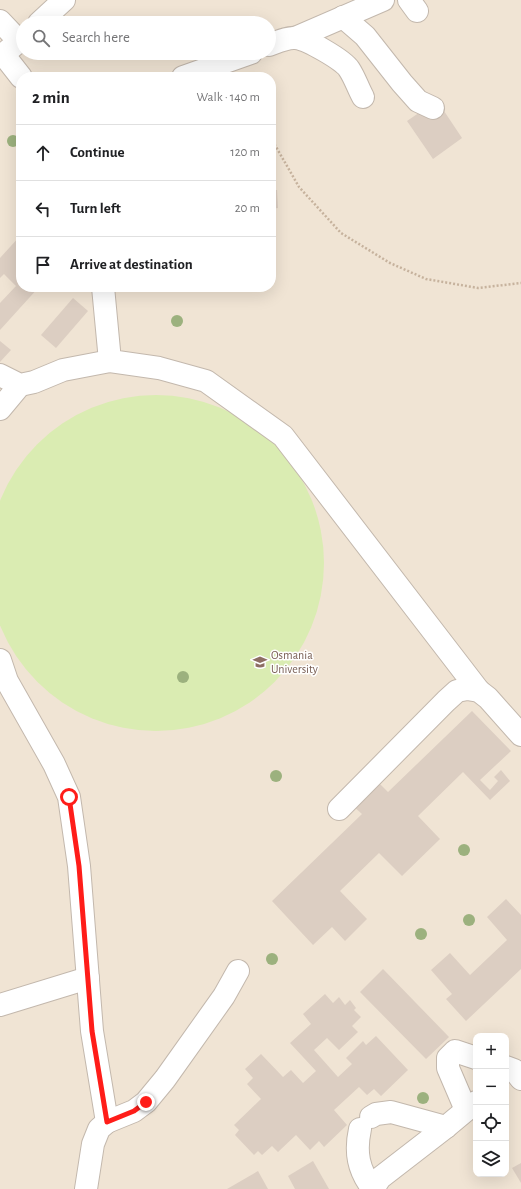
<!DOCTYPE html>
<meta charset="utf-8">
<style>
body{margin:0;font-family:"Alegreya Sans",sans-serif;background:#f6f6f6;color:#202124}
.controls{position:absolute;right:12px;bottom:12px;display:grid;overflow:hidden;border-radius:8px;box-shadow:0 4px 16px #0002}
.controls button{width:36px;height:36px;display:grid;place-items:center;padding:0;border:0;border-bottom:1px solid #e0e0e0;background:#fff;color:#202124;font:20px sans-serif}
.stop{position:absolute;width:12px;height:12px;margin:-9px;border:3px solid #ff1d19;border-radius:50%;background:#fff}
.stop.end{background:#ff1d19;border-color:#fff;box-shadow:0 1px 4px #0008}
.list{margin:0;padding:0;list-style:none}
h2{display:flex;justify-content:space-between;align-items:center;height:52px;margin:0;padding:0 16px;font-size:17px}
h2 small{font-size:13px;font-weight:400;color:#757577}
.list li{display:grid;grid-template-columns:26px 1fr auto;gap:12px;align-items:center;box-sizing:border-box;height:56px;padding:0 16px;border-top:1px solid #e0e0e0}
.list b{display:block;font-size:15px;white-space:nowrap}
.list em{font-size:13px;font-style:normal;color:#757577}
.icon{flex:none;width:22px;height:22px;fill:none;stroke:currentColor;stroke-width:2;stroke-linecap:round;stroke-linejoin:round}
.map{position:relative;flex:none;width:521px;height:1189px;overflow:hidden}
.search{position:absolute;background:#fff;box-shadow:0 4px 16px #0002;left:16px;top:16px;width:260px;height:44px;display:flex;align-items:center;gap:10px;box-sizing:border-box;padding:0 14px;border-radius:22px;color:#757577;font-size:15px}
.panel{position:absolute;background:#fff;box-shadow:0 4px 16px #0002;left:16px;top:72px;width:260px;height:220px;border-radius:16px}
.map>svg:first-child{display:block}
.education{fill:#f0e4d4;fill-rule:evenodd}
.green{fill:#daecb2}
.building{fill:#dccec2}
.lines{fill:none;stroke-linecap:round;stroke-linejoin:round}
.minor-casing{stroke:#c3b8ad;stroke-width:24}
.path{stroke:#c6b29d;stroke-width:2.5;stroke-dasharray:2 2;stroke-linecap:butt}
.minor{stroke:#fff;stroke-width:22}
.tree{fill:#9cb17e}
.route{stroke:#ff1d19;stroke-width:5}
.labels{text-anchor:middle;stroke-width:3;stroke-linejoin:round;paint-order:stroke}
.education-label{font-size:12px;fill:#785e54;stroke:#fff;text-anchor:start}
</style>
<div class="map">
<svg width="521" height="1189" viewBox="0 0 521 1189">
<rect width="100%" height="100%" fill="#f6f1eb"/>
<path class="education" d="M0,0H521V1189H0ZM23,23H269V53H23ZM21,77H271V287H21ZM476,1036H506V1174H476Z"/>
<circle class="green" cx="156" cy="563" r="168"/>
<g class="building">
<path d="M426,108L434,118L444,111L462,138L433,159L407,121Z"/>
<path d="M271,190H277L278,208L271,209Z"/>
<path d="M21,235V287H39L0,330V303L16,286L4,274L0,278V258Z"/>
<path d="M73,298L88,311L56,348L41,335Z"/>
<path d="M0,341L11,350L0,362Z"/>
<path d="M472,711L511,751L480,780L490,790L498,781L494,777L501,770L510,781L490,800L463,772L418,816L440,839L402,876L379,853L340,891L367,919L345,941L332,927L313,945L272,901L362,814L353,806L378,782L388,792Z"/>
<path d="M506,899L521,915V969L466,1021L446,999L452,994L431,970L450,953L470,975L507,940L487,917Z"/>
<path d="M383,969L449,1037L426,1059L360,992Z"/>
<path d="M325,994L333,1003L339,997L345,1005L350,1000L356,1008L354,1010L361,1017L352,1026L358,1032L339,1050L327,1038L314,1050L338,1077L352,1064L346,1058L363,1041L366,1045L376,1036L408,1070L381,1096L374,1089L367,1095L359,1087L334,1110L347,1125L324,1147L319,1141L310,1150L296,1135L278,1152L272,1146L262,1155L258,1151L254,1155L235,1135L239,1130L234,1125L261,1099L247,1084L253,1078L245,1069L261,1054L283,1077L291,1070L303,1083L316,1071L290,1043L311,1024L303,1014Z"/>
<path d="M313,1161L329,1189H295L288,1176Z"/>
<path d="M521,1163V1183L512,1168Z"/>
<path d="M258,1171L268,1189H227Z"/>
</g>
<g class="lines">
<defs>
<g id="minor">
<path d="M409,0L417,11"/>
<path d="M343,17L365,36L402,83L418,101L433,108"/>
<path d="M0,21L19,41"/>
<path d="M39,23L64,0"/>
<path d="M295,38L383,0"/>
<path d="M269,45C277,42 287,37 296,38C307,39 343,60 349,69C355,78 358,88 363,97"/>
<path d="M3,54L21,77"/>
<path d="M0,57L23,38"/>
<path d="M183,77L251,53"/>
<path d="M103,287L110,361L159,368L206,381L283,436L479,691"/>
<path d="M0,375L20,385L34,382L63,370L110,361"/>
<path d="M0,409L20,385"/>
<path d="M0,660L7,681L54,764L69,797L79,866L92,1031L107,1122"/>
<path d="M339,809L446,701L457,691L467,689L479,691L488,698L521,735"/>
<path d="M0,1005L88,978"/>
<path d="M506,1067L514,1070L521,1079"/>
<path d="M466,1110L448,1068V1058L455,1051L476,1058"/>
<path d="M371,1117L376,1114L391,1112L446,1127"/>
<path d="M360,1129C355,1152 358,1170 373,1189"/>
<path d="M86,1189L93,1144L99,1129L107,1122L134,1111L146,1102L165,1079L224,996L238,971"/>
<path d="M373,1189L380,1178L446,1127L476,1102"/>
</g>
</defs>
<use href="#minor" class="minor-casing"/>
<path class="path" d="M271,142L275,145L299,187L341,233L390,263L426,279L478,288L521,283"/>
<use href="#minor" class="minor"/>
</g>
<g class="tree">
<circle cx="13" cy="141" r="6"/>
<circle cx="177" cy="321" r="6"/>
<circle cx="183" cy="677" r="6"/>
<circle cx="276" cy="776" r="6"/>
<circle cx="464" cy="850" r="6"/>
<circle cx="469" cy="920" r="6"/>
<circle cx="421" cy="934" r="6"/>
<circle cx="272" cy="959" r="6"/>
<circle cx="423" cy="1098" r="6"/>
</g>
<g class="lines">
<path class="route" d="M69,797L79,866L92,1031L107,1122L134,1111L146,1102"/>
</g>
<defs>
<symbol id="university-bare" viewBox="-9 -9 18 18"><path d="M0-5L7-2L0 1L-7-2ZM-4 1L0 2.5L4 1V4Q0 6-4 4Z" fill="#8d6e63" stroke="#fff" stroke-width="2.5" paint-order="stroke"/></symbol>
</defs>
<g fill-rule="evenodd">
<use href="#university-bare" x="250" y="652" width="20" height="20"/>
</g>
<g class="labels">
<g class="education-label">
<text x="271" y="659">Osmania<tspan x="271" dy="14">University</tspan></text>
</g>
</g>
</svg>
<div class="controls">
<button>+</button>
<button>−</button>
<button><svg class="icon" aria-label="locate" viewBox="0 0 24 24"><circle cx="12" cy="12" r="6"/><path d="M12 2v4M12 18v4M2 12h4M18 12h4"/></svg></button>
<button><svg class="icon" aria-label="layers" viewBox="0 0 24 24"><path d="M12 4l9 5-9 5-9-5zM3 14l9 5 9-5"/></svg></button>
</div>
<div class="stop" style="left:69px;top:797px"></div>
<div class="stop end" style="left:146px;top:1102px"></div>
<div class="search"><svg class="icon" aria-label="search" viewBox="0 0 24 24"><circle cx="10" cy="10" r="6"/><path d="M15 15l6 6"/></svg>Search here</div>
<section class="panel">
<h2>2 min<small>Walk · 140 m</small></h2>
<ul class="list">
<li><svg class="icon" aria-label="ahead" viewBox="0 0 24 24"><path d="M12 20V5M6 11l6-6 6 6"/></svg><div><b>Continue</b></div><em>120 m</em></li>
<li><svg class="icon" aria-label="left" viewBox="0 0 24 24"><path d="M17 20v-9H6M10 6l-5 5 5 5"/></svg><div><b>Turn left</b></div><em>20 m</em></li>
<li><svg class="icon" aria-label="arrive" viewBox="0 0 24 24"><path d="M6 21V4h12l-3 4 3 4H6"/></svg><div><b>Arrive at destination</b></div></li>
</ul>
</section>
</div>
